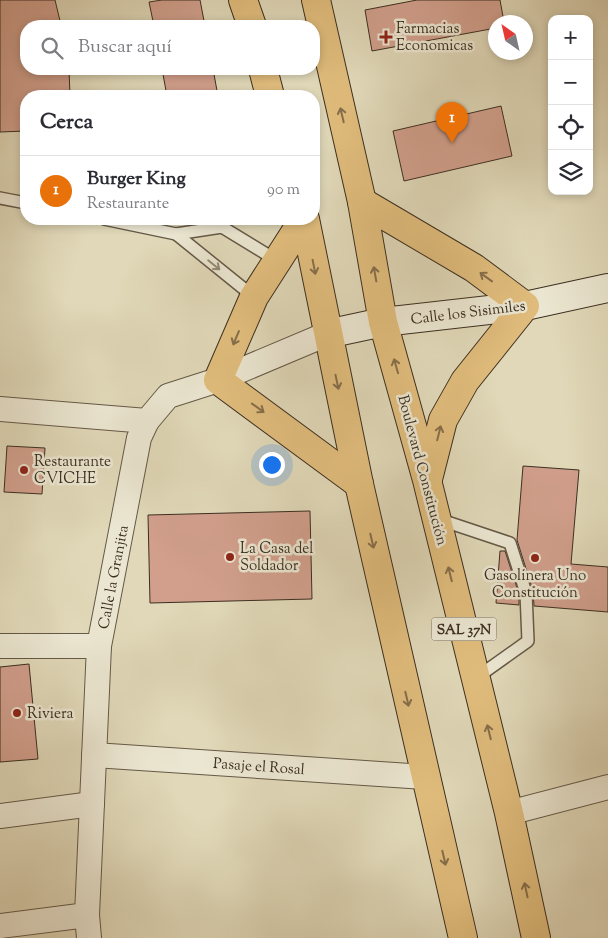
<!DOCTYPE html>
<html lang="es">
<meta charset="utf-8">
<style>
body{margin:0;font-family:"Sorts Mill Goudy",serif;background:#f7f7f7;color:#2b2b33}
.controls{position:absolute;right:15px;top:15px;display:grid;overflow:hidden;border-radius:10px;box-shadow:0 2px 8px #0003}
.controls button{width:45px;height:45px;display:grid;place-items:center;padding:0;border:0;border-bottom:1px solid #e1e1e2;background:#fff;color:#2b2b33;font:25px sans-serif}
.compass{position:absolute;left:488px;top:15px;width:45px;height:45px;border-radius:50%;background:#fff;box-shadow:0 2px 8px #0003;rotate:326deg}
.you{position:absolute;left:271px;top:464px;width:18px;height:18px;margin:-12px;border:4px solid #fff;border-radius:50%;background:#1a73e8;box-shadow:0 0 0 8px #1a73e833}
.badge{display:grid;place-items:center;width:32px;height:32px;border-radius:50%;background:#0b8043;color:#fff;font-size:16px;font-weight:700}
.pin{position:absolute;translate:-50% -41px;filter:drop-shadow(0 1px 2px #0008)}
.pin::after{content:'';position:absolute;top:26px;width:18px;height:15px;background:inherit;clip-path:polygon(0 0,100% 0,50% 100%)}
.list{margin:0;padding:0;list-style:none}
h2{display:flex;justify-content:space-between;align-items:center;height:65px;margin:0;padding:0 20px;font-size:21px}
h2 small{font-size:16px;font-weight:400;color:#7c7c81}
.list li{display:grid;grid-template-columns:32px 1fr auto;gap:15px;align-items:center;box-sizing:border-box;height:70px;padding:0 20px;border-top:1px solid #e1e1e2}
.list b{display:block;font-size:19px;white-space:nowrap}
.list p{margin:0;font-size:16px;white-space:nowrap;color:#7c7c81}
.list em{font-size:16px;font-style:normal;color:#7c7c81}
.icon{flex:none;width:28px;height:28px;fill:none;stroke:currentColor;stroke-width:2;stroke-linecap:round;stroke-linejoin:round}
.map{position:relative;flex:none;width:608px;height:938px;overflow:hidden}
.search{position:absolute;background:#fff;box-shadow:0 2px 8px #0003;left:20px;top:20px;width:300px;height:55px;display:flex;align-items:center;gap:12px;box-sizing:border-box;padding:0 18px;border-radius:20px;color:#7c7c81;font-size:19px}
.panel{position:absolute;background:#fff;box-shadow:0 2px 8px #0003;left:20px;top:90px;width:300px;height:135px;border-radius:20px}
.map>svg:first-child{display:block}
.building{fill:#d19f8c;stroke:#3c2f21}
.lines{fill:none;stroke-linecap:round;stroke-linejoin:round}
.lane-casing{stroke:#655947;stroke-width:14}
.street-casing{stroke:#655947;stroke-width:26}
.secondary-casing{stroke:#3c2f21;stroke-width:30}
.highway-casing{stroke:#3c2f21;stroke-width:30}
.lane{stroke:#ebe6d1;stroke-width:11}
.street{stroke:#ebe6d1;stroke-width:24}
.secondary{stroke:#ebe6d1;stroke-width:28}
.highway{stroke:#e0bc7c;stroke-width:28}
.oneway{stroke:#866e4a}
.oneway2{stroke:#948a79}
.poi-dot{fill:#8f2418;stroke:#ebe6d1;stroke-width:2}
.labels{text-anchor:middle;stroke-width:5;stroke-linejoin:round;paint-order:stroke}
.shield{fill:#ebe6d1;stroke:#706656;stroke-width:1}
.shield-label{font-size:14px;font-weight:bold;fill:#3c2f21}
.poi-label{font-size:15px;fill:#3c2f21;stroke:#ebe6d1;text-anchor:start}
.street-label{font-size:15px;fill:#3c2f21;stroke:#ebe6d1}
</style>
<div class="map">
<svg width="608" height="938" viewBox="0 0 608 938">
<rect width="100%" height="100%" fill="#e0d8b8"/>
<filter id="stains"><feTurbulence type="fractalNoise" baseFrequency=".004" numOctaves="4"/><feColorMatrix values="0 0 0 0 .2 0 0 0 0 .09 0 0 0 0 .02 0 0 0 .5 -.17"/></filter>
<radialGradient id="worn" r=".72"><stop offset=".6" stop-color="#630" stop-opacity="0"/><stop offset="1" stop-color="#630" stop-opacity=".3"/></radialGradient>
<g class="building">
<path d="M0,0H55L61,25L69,23V26H26V69H69L70,96H26V131L0,132Z"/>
<path d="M162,0H200L205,26H154L149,2Z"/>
<path d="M417,0H500L504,22H496V28L372,51L365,10Z"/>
<path d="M162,69H213L218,96H167Z"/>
<path d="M501,106L512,156L404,181L393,131Z"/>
<path d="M7,446L45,448L42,494L4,492Z"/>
<path d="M523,466L579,470L571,564L608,567V612L534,606L533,591L517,540Z"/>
<path d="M310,511L312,599L150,603L148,515Z"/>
<path d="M500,551H505L519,594V605L496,603Z"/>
<path d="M29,664L38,759L0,762V667Z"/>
</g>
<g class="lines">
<defs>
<g id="lane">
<path d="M0,198L26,203"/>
<path d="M104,219L176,234L222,227L276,260"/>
<path d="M176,234L254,297"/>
<path d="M438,519L510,543L526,593L528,641L476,678"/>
</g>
<g id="street">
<path d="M0,409L147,421"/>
<path d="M0,646H99"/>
<path d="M94,755L425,777"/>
<path d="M509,813L608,787"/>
<path d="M0,816L92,804"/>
<path d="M0,926L87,915"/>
<path d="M89,938L87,915L99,646L139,438L147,421L168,396L218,380L327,334"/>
</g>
<path id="secondary" d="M327,334L383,322L525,306L608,288"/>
<g id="highway">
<path d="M243,0L252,26"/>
<path d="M316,0L362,202L383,322L427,480L509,813L536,938"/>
<path d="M263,69L270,96"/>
<path d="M362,202L474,268L525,306L465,381L443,420L428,479"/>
<path d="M304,219L254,297L218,380L359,484"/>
<path d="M305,219L359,484L463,938"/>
</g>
</defs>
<use href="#lane" class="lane-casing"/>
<use href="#street" class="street-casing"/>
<use href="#secondary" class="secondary-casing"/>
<use href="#highway" class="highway-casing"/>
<use href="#lane" class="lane"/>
<use href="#street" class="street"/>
<use href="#secondary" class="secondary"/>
<use href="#highway" class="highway"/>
</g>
<defs><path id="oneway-shaft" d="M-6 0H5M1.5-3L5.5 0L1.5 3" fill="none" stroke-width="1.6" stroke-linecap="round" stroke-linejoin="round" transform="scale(1.25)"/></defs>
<g class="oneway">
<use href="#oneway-shaft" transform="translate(342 115) rotate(-103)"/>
<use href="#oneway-shaft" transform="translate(314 267) rotate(79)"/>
<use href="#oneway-shaft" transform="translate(375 274) rotate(-100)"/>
<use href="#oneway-shaft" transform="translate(486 277) rotate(-144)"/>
<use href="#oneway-shaft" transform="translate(236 338) rotate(113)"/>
<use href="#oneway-shaft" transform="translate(396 366) rotate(-106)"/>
<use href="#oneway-shaft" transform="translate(337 382) rotate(78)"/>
<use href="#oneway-shaft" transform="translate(258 408) rotate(36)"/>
<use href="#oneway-shaft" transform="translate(439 433) rotate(-76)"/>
<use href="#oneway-shaft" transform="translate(372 541) rotate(77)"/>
<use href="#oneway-shaft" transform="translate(450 574) rotate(-104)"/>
<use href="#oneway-shaft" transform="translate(407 699) rotate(77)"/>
<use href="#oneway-shaft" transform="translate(489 732) rotate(-104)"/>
<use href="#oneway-shaft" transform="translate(444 858) rotate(77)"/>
<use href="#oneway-shaft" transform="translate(526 890) rotate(-102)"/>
</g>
<use class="oneway2" href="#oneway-shaft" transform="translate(214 265) rotate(39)"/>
<g class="poi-dot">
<path d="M383.5 29.5h5v5h5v5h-5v5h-5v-5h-5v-5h5z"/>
<circle cx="24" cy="470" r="5"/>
<circle cx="230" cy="557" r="5"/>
<circle cx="535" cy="558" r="5"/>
<circle cx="17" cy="713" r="5"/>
</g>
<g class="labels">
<rect class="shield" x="431.5" y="617.5" width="65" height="23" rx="4"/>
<g class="shield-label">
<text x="464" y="634">SAL 37N</text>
</g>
<g class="poi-label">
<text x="396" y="33">Farmacias<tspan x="396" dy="17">Economicas</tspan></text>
<text x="34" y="466">Restaurante<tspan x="34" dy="17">CVICHE</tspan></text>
<text x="240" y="553">La Casa del<tspan x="240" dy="17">Soldador</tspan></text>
<text x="535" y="580" text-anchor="middle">Gasolinera Uno<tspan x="535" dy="17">Constitución</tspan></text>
<text x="27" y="718">Riviera</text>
</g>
<g class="street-label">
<text transform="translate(468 312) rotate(-7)" y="5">Calle los Sisimiles</text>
<text transform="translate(423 470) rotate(75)" y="5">Boulevard Constitución</text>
<text transform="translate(113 577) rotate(-79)" y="5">Calle la Granjita</text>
<text transform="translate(259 766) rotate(4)" y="5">Pasaje el Rosal</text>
</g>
</g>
<rect width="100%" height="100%" filter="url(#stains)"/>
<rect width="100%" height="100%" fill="url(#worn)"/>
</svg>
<div class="controls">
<button>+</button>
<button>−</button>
<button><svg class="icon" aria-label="locate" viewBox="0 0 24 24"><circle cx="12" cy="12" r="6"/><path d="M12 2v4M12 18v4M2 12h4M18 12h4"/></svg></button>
<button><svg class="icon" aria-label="layers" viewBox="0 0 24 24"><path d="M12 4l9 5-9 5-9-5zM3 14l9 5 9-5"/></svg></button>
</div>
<svg class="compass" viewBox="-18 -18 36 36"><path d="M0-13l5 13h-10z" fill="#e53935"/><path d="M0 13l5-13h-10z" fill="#7c7c81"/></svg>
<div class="you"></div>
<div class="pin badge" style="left:452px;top:143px;background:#e8710a">1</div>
<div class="search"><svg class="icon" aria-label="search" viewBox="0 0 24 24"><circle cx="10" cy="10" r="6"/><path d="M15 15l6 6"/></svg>Buscar aquí</div>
<section class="panel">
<h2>Cerca<small></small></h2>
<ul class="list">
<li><span class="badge" style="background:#e8710a">1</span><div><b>Burger King</b><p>Restaurante</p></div><em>90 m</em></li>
</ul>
</section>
</div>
